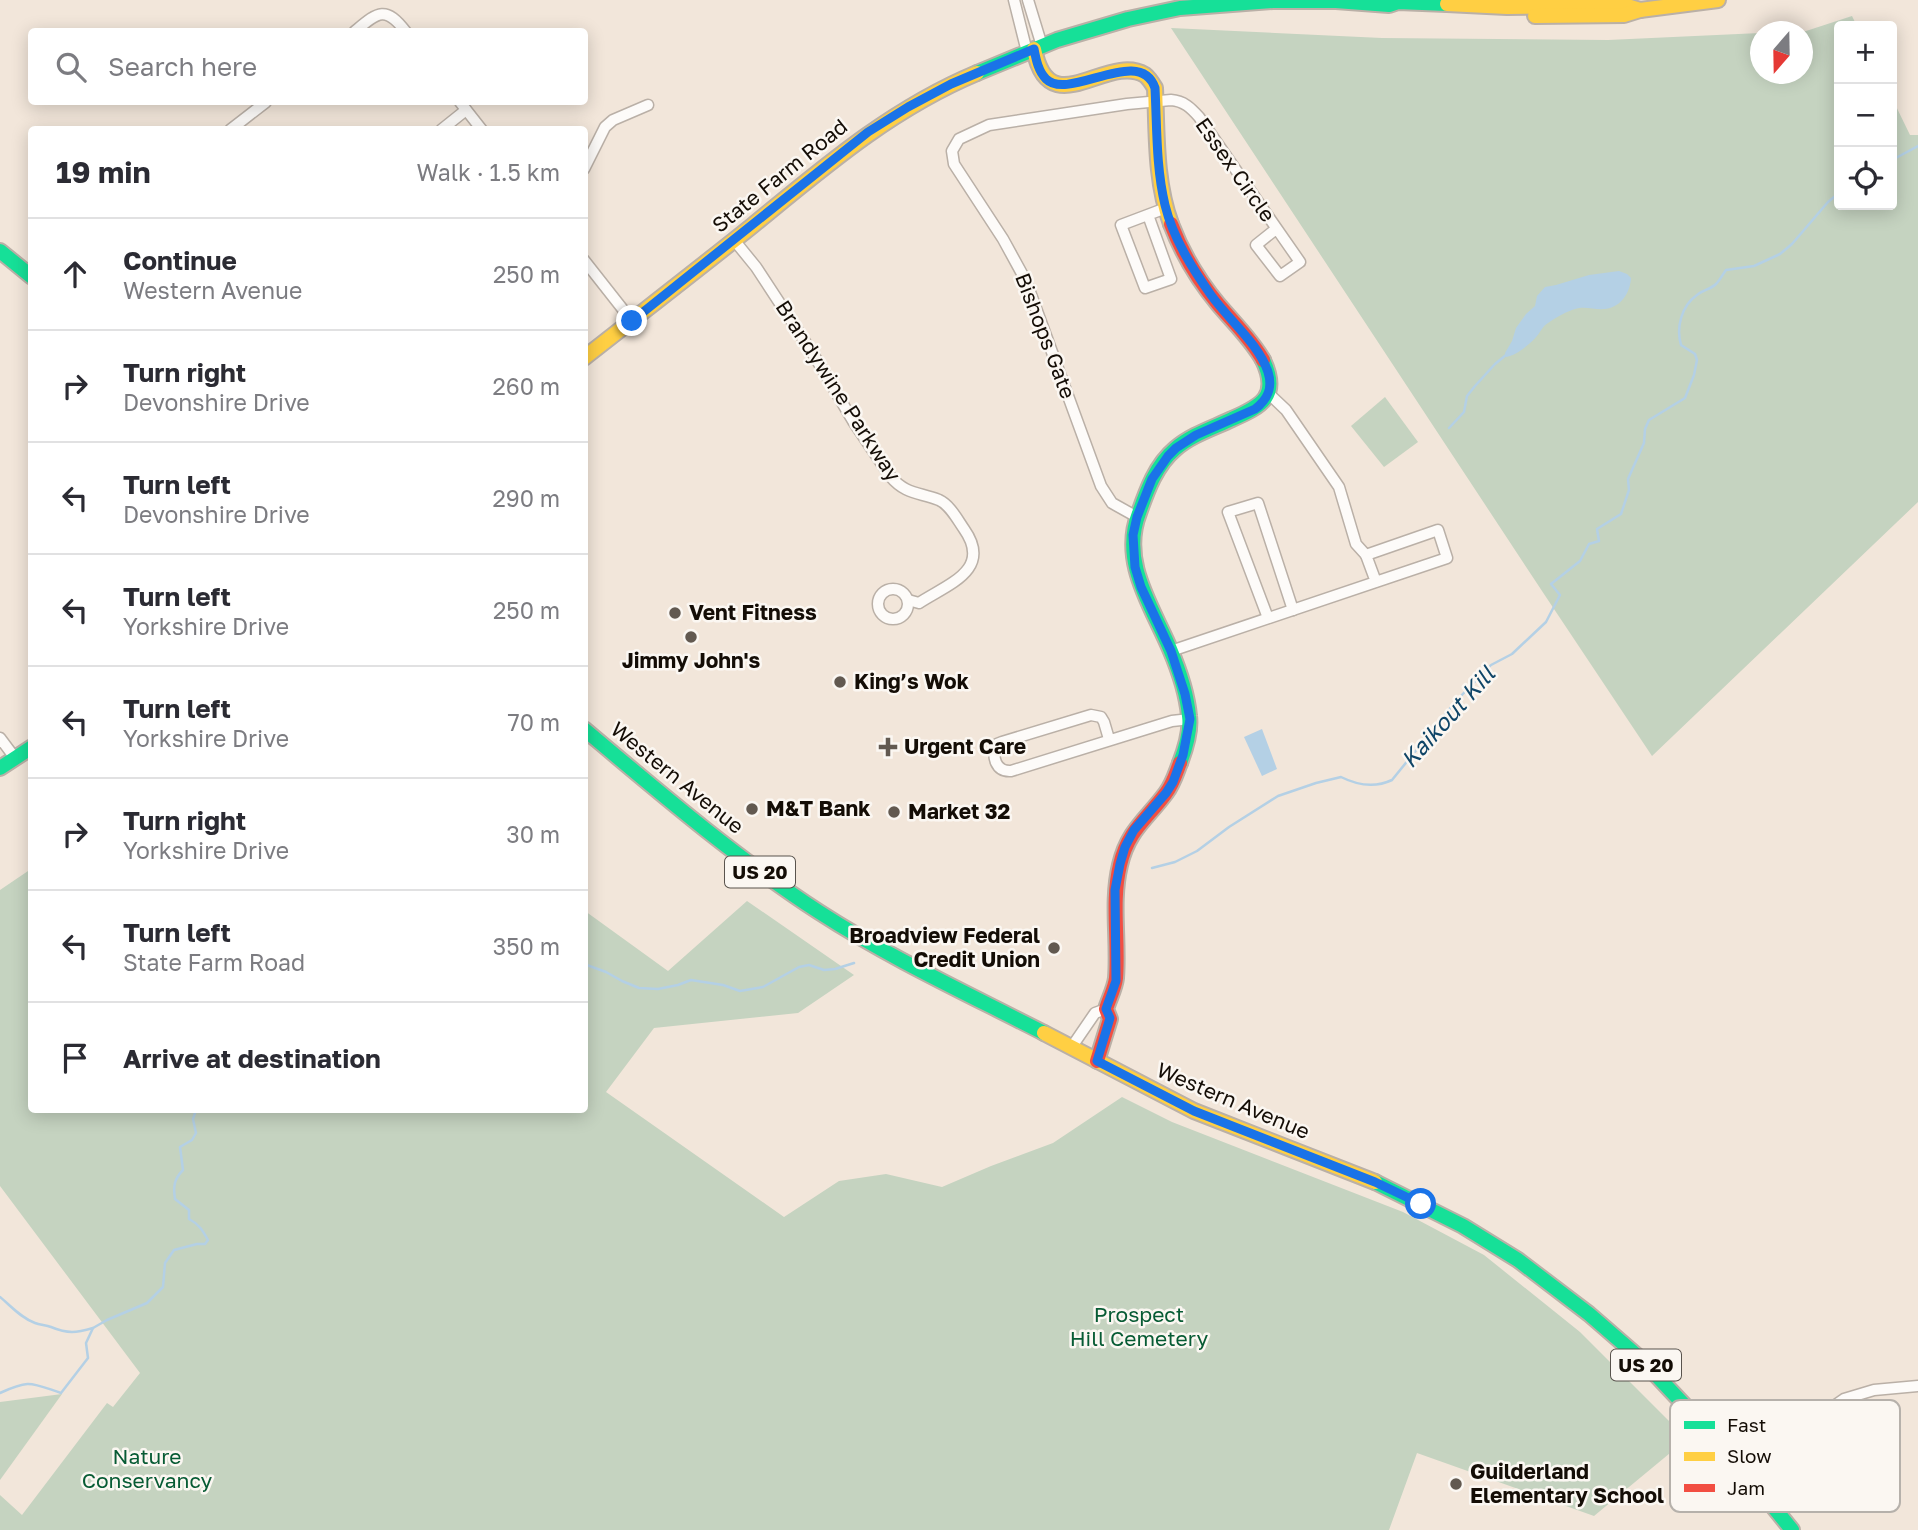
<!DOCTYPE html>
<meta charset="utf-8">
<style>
body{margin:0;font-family:"Golos Text",sans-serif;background:#f7f7f7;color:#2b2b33}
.controls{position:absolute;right:21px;top:21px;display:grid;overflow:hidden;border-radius:7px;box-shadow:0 4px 18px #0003}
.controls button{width:63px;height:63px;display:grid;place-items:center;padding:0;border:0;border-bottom:2px solid #e1e1e2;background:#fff;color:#2b2b33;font:35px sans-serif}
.compass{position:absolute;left:1750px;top:21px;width:63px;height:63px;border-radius:50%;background:#fff;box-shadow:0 4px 18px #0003;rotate:200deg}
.stop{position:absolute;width:21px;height:21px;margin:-16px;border:5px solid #1a73e8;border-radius:50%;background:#fff}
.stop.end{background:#1a73e8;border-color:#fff;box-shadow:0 2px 7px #0008}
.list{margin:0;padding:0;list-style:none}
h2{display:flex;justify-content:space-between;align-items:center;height:91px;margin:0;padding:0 28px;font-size:30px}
h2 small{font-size:23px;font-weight:400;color:#7c7c81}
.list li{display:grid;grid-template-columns:46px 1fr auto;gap:21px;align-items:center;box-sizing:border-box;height:112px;padding:0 28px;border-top:2px solid #e1e1e2}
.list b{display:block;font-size:26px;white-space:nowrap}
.list p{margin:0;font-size:23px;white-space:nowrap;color:#7c7c81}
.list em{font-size:23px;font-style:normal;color:#7c7c81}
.icon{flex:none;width:38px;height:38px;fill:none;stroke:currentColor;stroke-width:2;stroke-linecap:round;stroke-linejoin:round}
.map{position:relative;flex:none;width:1918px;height:1530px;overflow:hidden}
.search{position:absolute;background:#fff;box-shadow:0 4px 18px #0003;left:28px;top:28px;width:560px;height:77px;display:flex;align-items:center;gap:18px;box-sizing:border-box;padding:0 24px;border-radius:7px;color:#7c7c81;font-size:26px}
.panel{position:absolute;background:#fff;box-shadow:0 4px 18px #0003;left:28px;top:126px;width:560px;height:987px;border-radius:7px}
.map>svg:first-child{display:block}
.green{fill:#c5d3c0}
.water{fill:#b4d0e5}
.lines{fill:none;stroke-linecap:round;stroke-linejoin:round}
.stream{stroke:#b4d0e5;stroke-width:2.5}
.street-casing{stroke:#bab0a7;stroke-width:13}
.fast-casing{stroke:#bab0a7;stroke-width:18}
.slow-casing{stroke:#bab0a7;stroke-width:18}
.jam-casing{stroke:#bab0a7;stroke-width:18}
.street{stroke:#fdfbf9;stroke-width:10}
.fast{stroke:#16e098;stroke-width:14}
.slow{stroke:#ffcf43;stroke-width:14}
.jam{stroke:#f24e42;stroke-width:14}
.route{stroke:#1a73e8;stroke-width:9}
.poi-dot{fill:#625950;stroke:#fbf7f2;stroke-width:2.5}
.labels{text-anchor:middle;stroke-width:5;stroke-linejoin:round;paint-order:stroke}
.shield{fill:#fbf7f2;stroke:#59534d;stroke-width:2}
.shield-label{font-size:19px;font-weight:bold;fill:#140d06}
.street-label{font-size:21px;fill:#140d06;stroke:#fbf7f2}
.poi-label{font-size:21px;font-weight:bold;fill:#140d06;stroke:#fbf7f2;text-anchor:start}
.park-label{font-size:21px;fill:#075b34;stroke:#fbf7f2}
.water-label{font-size:23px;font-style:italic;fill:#0f4567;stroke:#fbf7f2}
.key{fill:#fbf7f2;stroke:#b6b1ab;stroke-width:2}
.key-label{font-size:19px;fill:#140d06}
</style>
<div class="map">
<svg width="1918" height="1530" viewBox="0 0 1918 1530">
<rect width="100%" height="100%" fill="#f2e6da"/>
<g class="green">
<path d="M1852,16L1857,26H1839V205H1892V98L1910,135H1918V502L1652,756L1542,591L1171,28L1382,38L1608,40L1760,33V74H1802L1803,32Z"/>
<path d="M1385,397L1418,442L1384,467L1351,426Z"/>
<path d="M31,869L32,1110H584L585,911L668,971L747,901L854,975L798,1013L654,1028L606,1092L784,1217L839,1181L886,1174L942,1187L991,1166L1053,1143L1122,1097L1172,1122L1403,1212L1484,1255L1580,1332L1687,1439L1594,1516L1417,1453L1389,1530H0V1495L22,1515L107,1403L113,1407L140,1373L0,1186V890Z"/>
<path d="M62,1394L0,1480V1402Z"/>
</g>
<g class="water">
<path d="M1619,271L1627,274L1631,278C1630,292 1622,307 1605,309C1593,310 1584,305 1572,310C1564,313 1555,318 1548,323C1543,326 1541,331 1537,336C1530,344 1516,356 1506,357L1505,353L1512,341L1516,328L1526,314L1535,306L1537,296L1545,287L1556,285L1589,275Z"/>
<path d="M1262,729L1277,769L1262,776L1244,737Z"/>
</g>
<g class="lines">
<g class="stream">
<path d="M1892,160L1918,146"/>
<path d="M1449,428L1464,412L1467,396L1475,386L1495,364L1506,355"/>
<path d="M1152,868L1175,862L1197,851L1229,827L1278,796L1316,783L1341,777C1357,785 1375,788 1392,780L1456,701L1491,665L1512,654L1546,622L1560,595L1551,584L1580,561L1589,544L1599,541L1597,529L1621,514L1629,490L1628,479L1644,443L1645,429L1649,420L1685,398L1694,375L1697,360L1695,354L1681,345C1676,328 1681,306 1697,295C1703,290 1711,289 1716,284C1720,280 1723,274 1726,270L1754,266L1780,254L1792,244L1828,202L1839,193"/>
<path d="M584,964L606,972L622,981L639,988L658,989L678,985L691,980L723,985L740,991L763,987L799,967L809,965L824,970L835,969L854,963"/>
<path d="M0,1297C11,1306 21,1318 35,1323C40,1325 46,1325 51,1327C68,1334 76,1333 93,1328"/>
<path d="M0,1393C30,1379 31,1383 61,1393L88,1358L86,1343L93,1328L107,1320L147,1303L163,1287L165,1263L174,1250L197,1244H205L208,1240C203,1231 199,1224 189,1219V1210L175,1199C173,1187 174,1179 183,1170L180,1147L192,1140L196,1133L193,1119L196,1110"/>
</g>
<defs>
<g id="street">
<path d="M1014,0L1027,52"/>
<path d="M1028,0L1042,46"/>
<path d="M354,32C377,13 385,4 406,32"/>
<path d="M460,102L482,130"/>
<path d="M230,130L266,102"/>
<path d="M441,130L466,110"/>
<path d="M584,169L605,127L613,120L648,105"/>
<path d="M1148,215L1171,279L1145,288L1121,225L1166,208"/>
<path d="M734,240L756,267L815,357L853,421L890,476C906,495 919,492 939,500C950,505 957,519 964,529C993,570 948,584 919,603L908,600"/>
<path d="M584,260L632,321"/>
<path d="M1269,394L1286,410L1339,487L1356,544L1366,555"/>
<path d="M1137,517L1112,503L1101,486L1026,281L1003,239L954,164L952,151L959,139L989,125L1127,104L1171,100C1184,101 1191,108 1199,117L1300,262L1280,276L1256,245L1276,229"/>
<circle cx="893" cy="604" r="15"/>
<path d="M1268,618L1228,512L1258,503L1293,610"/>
<path d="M1171,651L1447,558L1438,530L1366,555L1376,582"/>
<path d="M0,738L15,758"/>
<path d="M1109,739L1104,722L1101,717L1091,715L1002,742L997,744C991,757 996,772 1011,771L1172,721L1190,719"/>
<path d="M1071,1048L1095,1013L1106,1009"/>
<path d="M1749,1477L1799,1430L1844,1399L1874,1390L1918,1386"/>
</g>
<g id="fast">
<path d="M977,73L1057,40L1128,19L1180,8L1273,1H1336L1389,5L1398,2L1447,4"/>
<path d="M0,251L32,277"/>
<path d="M584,729C660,793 736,858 819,912C890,958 968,994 1044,1033"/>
<path d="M1180,763C1185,750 1191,730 1189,716C1187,694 1179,670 1170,649C1152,606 1120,562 1139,513C1147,490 1156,465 1175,449C1191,435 1213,428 1232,419C1262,406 1280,396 1263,360"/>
<path d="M0,768L32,747"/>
<path d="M1375,1182L1463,1226L1518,1260L1589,1314L1642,1360L1733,1457L1792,1530"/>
</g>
<g id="slow">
<path d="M1447,4L1507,7L1624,5L1640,10"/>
<path d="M1535,16L1624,15L1640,10L1718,0"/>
<path d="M1034,49C1049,126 1107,52 1145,75C1149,78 1152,83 1155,88C1157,133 1155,181 1171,224"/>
<path d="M584,358C640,314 697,270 752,226C824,167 891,109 977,73"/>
<path d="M1044,1033L1194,1111L1375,1182"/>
</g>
<g id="jam">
<path d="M1171,224C1182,253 1199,281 1218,304C1234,323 1251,339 1263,360"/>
<path d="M1097,1061L1110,1019L1106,1009C1109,999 1115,988 1116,978C1119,940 1111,902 1120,865C1128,830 1147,819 1166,793C1173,784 1176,773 1180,763"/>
</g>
</defs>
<use href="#street" class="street-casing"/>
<use href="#fast" class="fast-casing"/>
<use href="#slow" class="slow-casing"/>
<use href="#jam" class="jam-casing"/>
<use href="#street" class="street"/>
<use href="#fast" class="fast"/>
<use href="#slow" class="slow"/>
<use href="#jam" class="jam"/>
</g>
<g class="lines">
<path class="route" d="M632,321L868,132L908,107L951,84L1034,49C1036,59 1038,71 1046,79C1069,102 1140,44 1155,88C1157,127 1156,168 1165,205C1173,238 1192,268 1211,295C1228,319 1259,344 1268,372C1273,388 1268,399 1255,409L1196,435L1176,448L1168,456L1152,479L1137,517L1133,535L1135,567L1141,587L1171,651L1185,694L1190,719L1183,755L1173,782L1166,793L1134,830L1125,847L1120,864L1115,890L1116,981L1106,1009L1110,1018L1097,1061L1194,1111L1375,1182L1421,1204"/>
</g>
<g class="poi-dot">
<circle cx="675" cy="613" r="7"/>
<circle cx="691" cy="637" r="7"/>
<circle cx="840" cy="682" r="7"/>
<path d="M884.5 736.5h7v7h7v7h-7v7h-7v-7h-7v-7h7z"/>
<circle cx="752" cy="809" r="7"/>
<circle cx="894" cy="812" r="7"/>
<circle cx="1054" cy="948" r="7"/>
<circle cx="1456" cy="1484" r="7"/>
</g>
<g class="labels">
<g class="shield">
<rect x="725" y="856.5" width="70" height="31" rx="5"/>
<rect x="1611" y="1349.5" width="70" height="31" rx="5"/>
</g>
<g class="shield-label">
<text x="760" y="879">US 20</text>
<text x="1646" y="1372">US 20</text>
</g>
<g class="street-label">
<text transform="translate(1235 170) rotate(55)" y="7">Essex Circle</text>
<text transform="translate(780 176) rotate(-39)" y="7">State Farm Road</text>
<text transform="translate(1045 336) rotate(69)" y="7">Bishops Gate</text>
<text transform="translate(838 391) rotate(57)" y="7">Brandywine Parkway</text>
<text transform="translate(677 778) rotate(39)" y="7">Western Avenue</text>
<text transform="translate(1233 1101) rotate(23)" y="7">Western Avenue</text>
</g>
<g class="poi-label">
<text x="689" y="620">Vent Fitness</text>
<text x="691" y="668" text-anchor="middle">Jimmy John's</text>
<text x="854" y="689">King’s Wok</text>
<text x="904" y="754">Urgent Care</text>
<text x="766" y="816">M&amp;T Bank</text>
<text x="908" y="819">Market 32</text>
<text x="1040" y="943" text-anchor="end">Broadview Federal<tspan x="1040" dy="24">Credit Union</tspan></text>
<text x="1470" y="1479">Guilderland<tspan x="1470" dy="24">Elementary School</tspan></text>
</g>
<g class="park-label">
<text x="1139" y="1322">Prospect<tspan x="1139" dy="24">Hill Cemetery</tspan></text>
<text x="147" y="1464">Nature<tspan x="147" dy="24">Conservancy</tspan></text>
</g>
<g class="water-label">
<text transform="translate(1448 717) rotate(-48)" y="8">Kaikout Kill</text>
</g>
</g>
<rect x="1670" y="1400" width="230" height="112" rx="10" class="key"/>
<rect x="1684" y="1421" width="31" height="8" fill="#16e098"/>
<rect x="1684" y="1452" width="31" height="9" fill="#ffcf43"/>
<rect x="1684" y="1484" width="31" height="8" fill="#f24e42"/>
<g class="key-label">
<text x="1727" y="1432">Fast</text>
<text x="1727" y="1463">Slow</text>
<text x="1727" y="1495">Jam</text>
</g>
</svg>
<div class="controls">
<button>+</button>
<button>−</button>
<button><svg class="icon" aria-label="locate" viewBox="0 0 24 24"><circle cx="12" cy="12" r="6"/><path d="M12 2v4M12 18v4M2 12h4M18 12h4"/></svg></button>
</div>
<svg class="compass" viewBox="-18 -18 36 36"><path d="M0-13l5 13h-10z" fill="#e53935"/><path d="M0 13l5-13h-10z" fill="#7c7c81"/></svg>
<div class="stop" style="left:1421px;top:1204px"></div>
<div class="stop end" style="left:632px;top:321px"></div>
<div class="search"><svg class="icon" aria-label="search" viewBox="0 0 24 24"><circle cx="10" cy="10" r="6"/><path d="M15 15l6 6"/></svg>Search here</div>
<section class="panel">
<h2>19 min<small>Walk · 1.5 km</small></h2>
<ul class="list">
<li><svg class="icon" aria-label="ahead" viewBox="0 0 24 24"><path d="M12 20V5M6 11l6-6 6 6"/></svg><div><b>Continue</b><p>Western Avenue</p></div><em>250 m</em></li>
<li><svg class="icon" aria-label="right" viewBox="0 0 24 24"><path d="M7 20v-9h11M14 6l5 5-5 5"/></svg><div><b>Turn right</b><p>Devonshire Drive</p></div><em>260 m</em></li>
<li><svg class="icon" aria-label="left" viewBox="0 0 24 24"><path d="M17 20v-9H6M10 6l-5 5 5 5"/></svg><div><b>Turn left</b><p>Devonshire Drive</p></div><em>290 m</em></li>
<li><svg class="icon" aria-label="left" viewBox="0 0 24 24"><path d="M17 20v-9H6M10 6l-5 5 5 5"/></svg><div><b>Turn left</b><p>Yorkshire Drive</p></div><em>250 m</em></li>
<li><svg class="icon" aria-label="left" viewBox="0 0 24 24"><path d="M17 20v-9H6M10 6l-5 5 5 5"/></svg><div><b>Turn left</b><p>Yorkshire Drive</p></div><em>70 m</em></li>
<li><svg class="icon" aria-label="right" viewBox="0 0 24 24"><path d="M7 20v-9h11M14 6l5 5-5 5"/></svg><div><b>Turn right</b><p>Yorkshire Drive</p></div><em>30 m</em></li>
<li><svg class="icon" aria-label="left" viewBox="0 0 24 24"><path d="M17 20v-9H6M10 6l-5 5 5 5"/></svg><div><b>Turn left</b><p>State Farm Road</p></div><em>350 m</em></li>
<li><svg class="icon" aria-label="arrive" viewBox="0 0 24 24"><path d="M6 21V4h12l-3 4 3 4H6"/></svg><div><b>Arrive at destination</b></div></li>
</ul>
</section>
</div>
